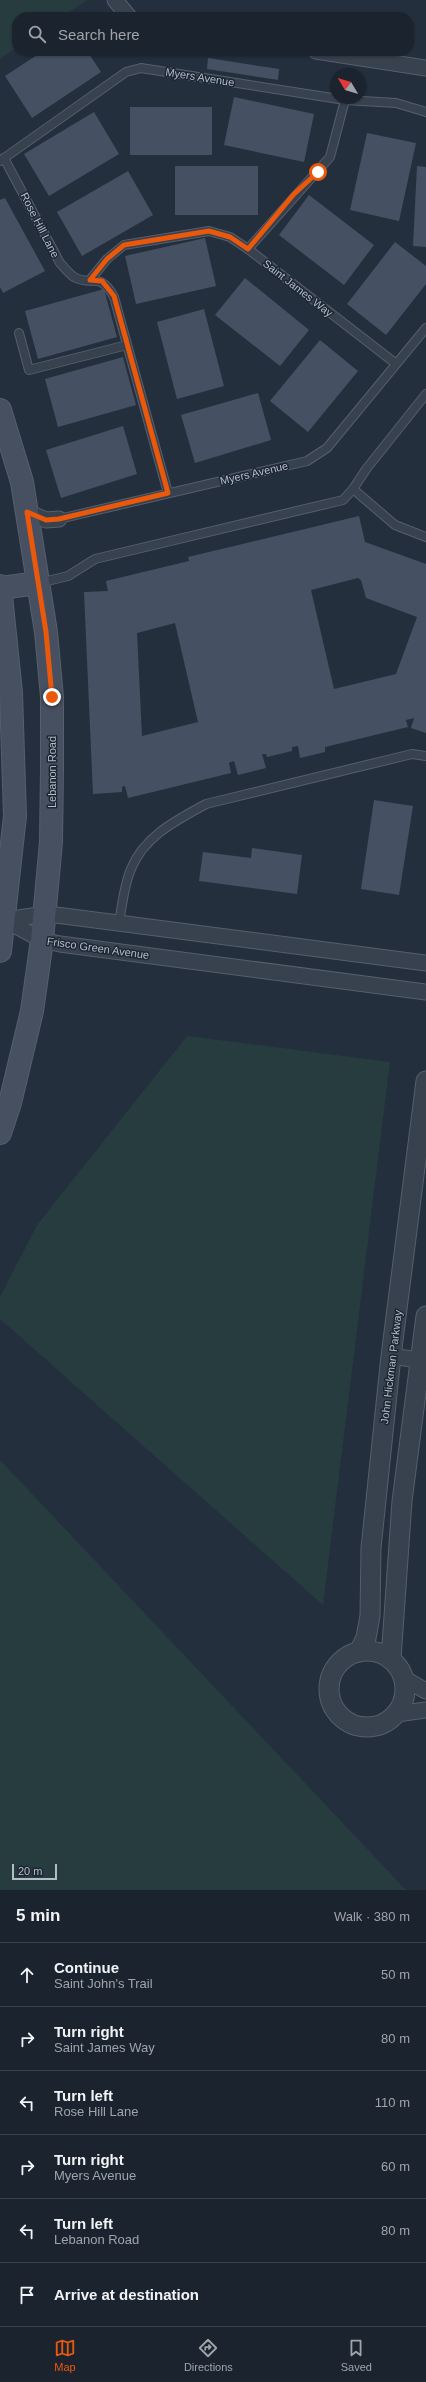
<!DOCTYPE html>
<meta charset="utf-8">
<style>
body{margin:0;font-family:Arial,sans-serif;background:#242b36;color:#f1f3f6}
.compass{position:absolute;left:330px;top:68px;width:36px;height:36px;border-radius:50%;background:#1b232e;box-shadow:0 1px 3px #0004;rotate:308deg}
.scale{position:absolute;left:12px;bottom:10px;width:45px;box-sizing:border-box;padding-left:4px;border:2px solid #b4bcc9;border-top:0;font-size:11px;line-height:14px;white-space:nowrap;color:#b4bcc9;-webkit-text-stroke:3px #1d2633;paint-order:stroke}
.stop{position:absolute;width:12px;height:12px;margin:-9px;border:3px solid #ea580c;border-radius:50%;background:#fff}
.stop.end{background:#ea580c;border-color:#fff;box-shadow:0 1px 4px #0008}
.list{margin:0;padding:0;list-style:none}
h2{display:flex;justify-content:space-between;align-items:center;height:52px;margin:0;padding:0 16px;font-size:17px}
h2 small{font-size:13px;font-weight:400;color:#a0a4aa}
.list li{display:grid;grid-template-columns:26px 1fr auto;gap:12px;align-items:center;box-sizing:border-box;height:64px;padding:0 16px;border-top:1px solid #39404a}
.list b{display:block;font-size:15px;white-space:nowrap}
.list p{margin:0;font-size:13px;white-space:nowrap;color:#a0a4aa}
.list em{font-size:13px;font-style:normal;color:#a0a4aa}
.icon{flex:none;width:22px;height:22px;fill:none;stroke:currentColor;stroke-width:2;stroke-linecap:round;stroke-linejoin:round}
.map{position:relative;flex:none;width:426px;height:1890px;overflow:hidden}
.search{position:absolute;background:#1b232e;box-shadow:0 1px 3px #0004;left:12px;right:12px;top:12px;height:44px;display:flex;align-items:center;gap:10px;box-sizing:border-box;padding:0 14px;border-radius:16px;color:#a0a4aa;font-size:15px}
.sheet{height:436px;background:#1b232e}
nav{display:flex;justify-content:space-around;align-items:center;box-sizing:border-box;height:56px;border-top:1px solid #39404a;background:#1b232e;font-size:11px;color:#a0a4aa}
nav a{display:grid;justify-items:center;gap:2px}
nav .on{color:#ea580c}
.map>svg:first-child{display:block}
.green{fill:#263c3f}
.building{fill:#455162;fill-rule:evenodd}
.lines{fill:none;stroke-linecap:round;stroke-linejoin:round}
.service-casing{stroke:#565f6c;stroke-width:10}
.minor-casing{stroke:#565f6c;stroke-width:17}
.tertiary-casing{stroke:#565f6c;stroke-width:21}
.secondary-casing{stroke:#565f6c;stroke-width:24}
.service{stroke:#38414e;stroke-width:8}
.minor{stroke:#38414e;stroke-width:15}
.tertiary{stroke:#38414e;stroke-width:19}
.secondary{stroke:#465061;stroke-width:22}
.route{stroke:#ea580c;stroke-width:5}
.labels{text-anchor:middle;stroke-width:3;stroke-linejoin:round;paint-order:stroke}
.street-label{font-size:11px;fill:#b4bcc9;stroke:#1d2633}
</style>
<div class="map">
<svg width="426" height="1890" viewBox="0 0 426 1890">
<rect width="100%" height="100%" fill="#242f3e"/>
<g class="green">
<path d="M0,0H87L62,17H17V47L0,59Z"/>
<path d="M187,1036L390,1062L323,1605L0,1319V1297L37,1225Z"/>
<path d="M0,1460L406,1890H0Z"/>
</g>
<g class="building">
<path d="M43,51H87L101,72L32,118L5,76Z"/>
<path d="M208,58L279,69L278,80L207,69Z"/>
<path d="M234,97L314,114L304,162L224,145Z"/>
<rect x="130" y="107" width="82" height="48"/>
<path d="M94,112L119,154L49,196L24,154Z"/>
<path d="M367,133L416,143L399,221L350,210Z"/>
<rect x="175" y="166" width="83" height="49"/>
<path d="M417,166L426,167V247L413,246Z"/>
<path d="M128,171L153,215L82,256L57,212Z"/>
<path d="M309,195L374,245L344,285L279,235Z"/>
<path d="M5,198L45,271L3,293L0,287V200Z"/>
<path d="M205,238L216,286L136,304L125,256Z"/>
<path d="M395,242L426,266V284L386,335L347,304Z"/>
<path d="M245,278L309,330L280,366L215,315Z"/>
<path d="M104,289L117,337L38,359L25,311Z"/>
<path d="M204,309L224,386L177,399L157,322Z"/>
<path d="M320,340L358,371L308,432L270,401Z"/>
<path d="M123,357L136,405L58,427L45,379Z"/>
<path d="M258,393L271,440L195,463L181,415Z"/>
<path d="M123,426L137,474L61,498L46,450Z"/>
<path d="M359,516L365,542L426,564V733L411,728L414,718L406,720L408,727L325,747V752L300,758L298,746L292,747V751L267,757L266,754H262L266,768L238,775L234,761L229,763L231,773L128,798L125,786L122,787V792L93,794L84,592L108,591L106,581L189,561L188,557ZM358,578L361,580L366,598L417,617L396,674L334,689L311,590ZM175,623L198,722L142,736L137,633Z"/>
<path d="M374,800L413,806L399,895L361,889Z"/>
<path d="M252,848L302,855L297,894L199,881L203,852L251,858Z"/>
</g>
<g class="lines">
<defs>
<g id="service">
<path d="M4,158L60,263C64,267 69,274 74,277C92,287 100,271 114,297L168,493"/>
<path d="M0,161L126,72L141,68L345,100L396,103L426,112"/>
<path d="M248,249L330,157L345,100"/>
<path d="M90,280L107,259L124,245L209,231L230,237L248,249L395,363"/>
<path d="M19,333L29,370L127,345"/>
<path d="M353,489L367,468L426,394"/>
<path d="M59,519L307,461L327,448L426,328"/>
<path d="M39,583L68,576L95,559L343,500L353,489L395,525L426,537"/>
<path d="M119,923C122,906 124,885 131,869C144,836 177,820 206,804L412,754L426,756"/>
</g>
<g id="minor">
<path d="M115,0L129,17"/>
<path d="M316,51L426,68"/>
<path d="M27,512L46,520L59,519"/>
<path d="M5,920L42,940L60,944L426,992"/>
<path d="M5,920L46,914L64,916L426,963"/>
<path d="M391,1356L426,1361"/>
<path d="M405,1679L426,1691"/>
<path d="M397,1714L426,1710"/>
</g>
<g id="tertiary">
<circle cx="367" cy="1689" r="38"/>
<path d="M359,1652L366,1638L370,1616L371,1548L391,1356L426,1081"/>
<path d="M391,1659L402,1501L426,1316"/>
</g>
<g id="secondary">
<path d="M0,410L22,482L46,632L52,697V771L51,842L42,940L32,1011L10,1103L0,1133"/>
<path d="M0,586L11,693L15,816L0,951"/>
<path d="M0,588L38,583"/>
</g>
</defs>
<use href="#service" class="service-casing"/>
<use href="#minor" class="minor-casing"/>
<use href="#tertiary" class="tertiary-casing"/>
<use href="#secondary" class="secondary-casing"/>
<use href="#service" class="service"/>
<use href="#minor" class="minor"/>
<use href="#tertiary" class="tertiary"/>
<use href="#secondary" class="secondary"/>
</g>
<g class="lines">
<path class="route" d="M52,697L46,632L27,512L46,520L59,519L168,493L114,296L102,281L90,280L107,259L124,245L209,231L230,237L248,249L294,194L318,172"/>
</g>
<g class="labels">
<g class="street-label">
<text transform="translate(200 77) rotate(9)" y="4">Myers Avenue</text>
<text transform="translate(40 225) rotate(63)" y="4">Rose Hill Lane</text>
<text transform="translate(298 288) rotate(38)" y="4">Saint James Way</text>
<text transform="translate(254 473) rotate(-13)" y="4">Myers Avenue</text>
<text transform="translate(52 772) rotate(-90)" y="4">Lebanon Road</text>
<text transform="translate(98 948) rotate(8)" y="4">Frisco Green Avenue</text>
<text transform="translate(391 1367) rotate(-83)" y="4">John Hickman Parkway</text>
</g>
</g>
</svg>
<svg class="compass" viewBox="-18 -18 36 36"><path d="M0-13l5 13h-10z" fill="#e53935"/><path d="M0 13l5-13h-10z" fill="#a0a4aa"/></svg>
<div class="scale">20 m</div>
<div class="stop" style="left:318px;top:172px"></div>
<div class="stop end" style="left:52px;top:697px"></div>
<div class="search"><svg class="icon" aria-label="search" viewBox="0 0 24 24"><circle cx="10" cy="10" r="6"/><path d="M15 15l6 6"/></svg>Search here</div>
</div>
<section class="sheet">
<h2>5 min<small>Walk · 380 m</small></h2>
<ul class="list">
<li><svg class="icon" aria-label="ahead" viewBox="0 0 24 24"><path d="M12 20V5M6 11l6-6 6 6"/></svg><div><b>Continue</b><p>Saint John's Trail</p></div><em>50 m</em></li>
<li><svg class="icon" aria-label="right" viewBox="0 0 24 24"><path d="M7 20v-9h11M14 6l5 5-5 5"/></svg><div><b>Turn right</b><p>Saint James Way</p></div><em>80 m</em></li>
<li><svg class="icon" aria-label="left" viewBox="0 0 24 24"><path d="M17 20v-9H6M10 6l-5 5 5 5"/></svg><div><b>Turn left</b><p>Rose Hill Lane</p></div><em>110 m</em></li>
<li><svg class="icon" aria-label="right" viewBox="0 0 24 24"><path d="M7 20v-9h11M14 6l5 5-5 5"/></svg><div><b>Turn right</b><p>Myers Avenue</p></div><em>60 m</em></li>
<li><svg class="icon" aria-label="left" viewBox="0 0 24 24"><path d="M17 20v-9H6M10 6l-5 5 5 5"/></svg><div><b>Turn left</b><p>Lebanon Road</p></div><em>80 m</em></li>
<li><svg class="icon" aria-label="arrive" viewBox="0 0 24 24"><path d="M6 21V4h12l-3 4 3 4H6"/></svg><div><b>Arrive at destination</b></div></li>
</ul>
</section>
<nav>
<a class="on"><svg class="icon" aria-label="map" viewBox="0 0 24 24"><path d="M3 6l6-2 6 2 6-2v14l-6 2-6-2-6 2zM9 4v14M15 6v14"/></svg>Map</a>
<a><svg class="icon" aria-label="directions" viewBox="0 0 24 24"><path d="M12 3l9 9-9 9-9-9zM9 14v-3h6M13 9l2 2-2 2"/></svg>Directions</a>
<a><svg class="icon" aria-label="saved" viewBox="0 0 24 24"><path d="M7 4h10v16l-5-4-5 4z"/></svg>Saved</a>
</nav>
